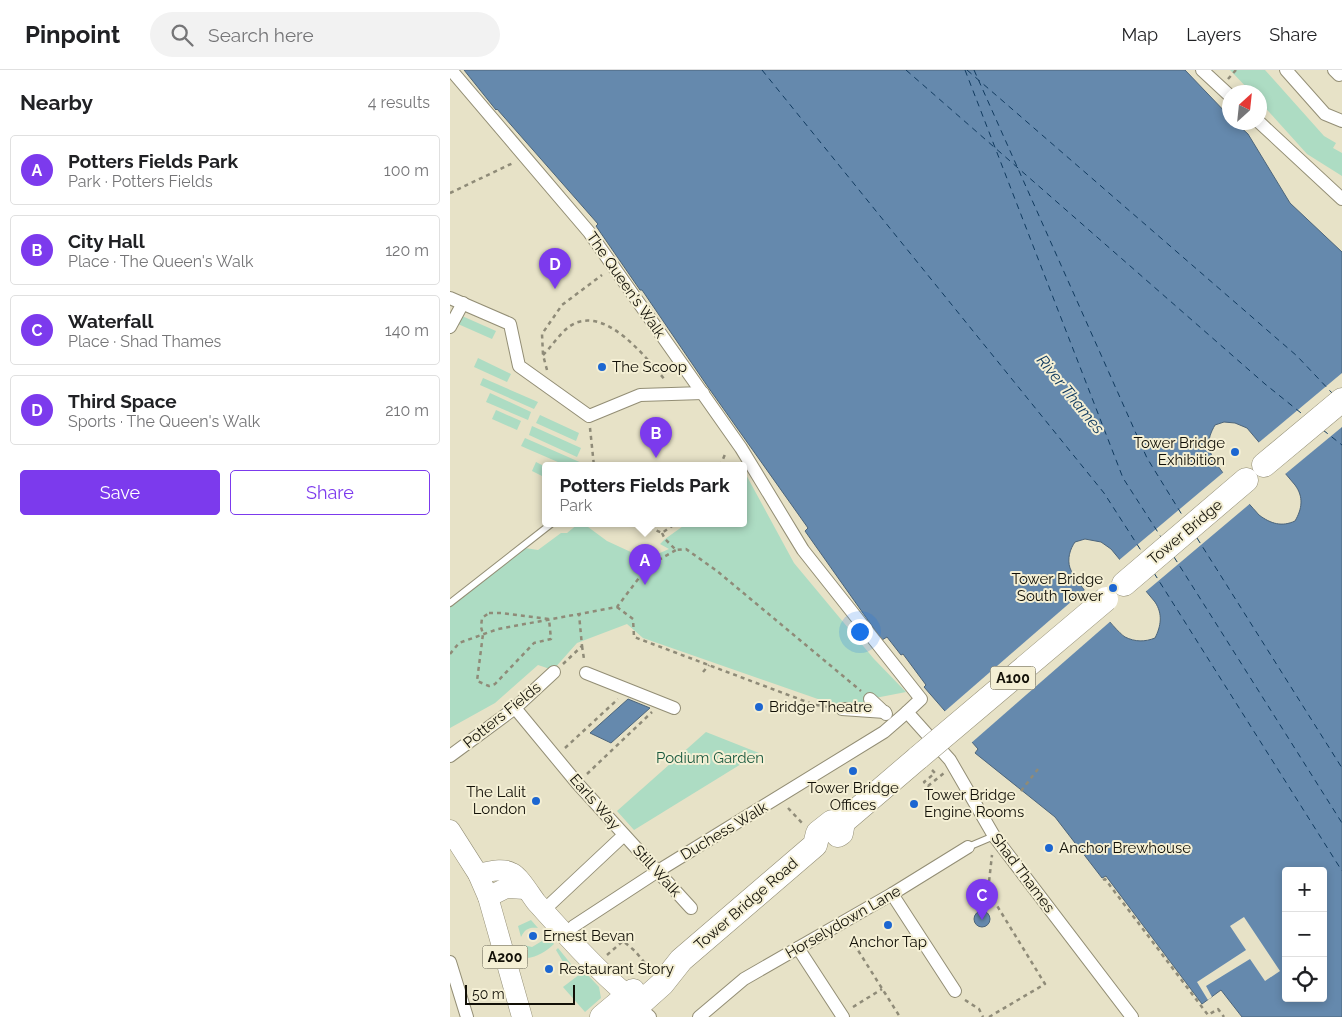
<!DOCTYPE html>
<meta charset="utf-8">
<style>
body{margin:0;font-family:Raleway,sans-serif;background:#f2f2f2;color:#202124}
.controls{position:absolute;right:15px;bottom:15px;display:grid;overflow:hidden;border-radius:5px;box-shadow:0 2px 8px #0003}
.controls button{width:45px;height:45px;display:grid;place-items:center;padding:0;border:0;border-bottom:1px solid #e0e0e0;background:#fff;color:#202124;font:25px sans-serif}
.compass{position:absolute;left:772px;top:15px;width:45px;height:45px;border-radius:50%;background:#fff;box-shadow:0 2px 8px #0003;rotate:27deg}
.scale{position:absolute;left:15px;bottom:12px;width:110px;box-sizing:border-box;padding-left:5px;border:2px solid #121007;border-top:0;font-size:14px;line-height:18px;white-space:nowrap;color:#121007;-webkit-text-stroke:4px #f4efd4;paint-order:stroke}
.you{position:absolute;left:409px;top:561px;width:18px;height:18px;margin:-12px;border:4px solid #fff;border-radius:50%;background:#1a73e8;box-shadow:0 0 0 8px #1a73e833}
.badge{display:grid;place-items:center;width:32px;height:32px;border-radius:50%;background:#7c3aed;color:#fff;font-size:16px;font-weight:700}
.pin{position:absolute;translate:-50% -41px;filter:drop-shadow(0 1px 2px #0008)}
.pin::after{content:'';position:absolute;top:26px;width:18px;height:15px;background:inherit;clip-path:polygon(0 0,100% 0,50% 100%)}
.popup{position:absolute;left:92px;top:392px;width:205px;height:65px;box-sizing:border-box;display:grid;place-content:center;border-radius:5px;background:#fff;filter:drop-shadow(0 1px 4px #0005);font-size:16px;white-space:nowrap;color:#757577}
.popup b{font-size:19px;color:#202124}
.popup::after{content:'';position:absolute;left:50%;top:100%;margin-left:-10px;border:10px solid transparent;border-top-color:#fff}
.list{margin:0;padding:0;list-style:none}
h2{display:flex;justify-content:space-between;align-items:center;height:65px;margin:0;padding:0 20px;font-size:21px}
h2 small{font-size:16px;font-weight:400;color:#757577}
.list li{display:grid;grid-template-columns:32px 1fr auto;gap:15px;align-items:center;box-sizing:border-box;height:70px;margin:0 10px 10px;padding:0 10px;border:1px solid #e0e0e0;border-radius:5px}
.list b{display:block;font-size:19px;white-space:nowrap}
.list p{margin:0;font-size:16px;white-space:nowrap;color:#757577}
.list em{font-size:16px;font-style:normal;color:#757577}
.actions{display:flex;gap:10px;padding:15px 20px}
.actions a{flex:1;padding:11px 0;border:1px solid #7c3aed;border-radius:5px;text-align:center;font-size:18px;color:#7c3aed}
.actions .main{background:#7c3aed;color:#fff}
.icon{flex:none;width:28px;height:28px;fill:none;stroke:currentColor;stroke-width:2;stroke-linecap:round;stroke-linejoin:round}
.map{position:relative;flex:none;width:892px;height:947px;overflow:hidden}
header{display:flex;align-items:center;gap:30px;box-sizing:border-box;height:70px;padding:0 25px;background:#fff;border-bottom:1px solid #e0e0e0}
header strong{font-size:24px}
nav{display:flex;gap:28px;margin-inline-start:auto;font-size:18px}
.search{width:350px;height:45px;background:#f2f2f2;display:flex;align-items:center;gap:12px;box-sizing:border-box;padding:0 18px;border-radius:28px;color:#757577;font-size:19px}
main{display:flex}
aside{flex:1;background:#fff}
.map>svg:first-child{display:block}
.green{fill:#addcc3}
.water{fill:#6589ad;stroke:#4c657b;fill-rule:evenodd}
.pier{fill:#e7e2c7}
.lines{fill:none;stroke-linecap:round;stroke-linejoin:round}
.ferry{stroke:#113b60;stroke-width:1;stroke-dasharray:6 5;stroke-linecap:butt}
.lane-casing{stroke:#938e75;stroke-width:8}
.street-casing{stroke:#938e75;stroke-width:14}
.primary-casing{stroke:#938e75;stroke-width:21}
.highway-casing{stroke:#938e75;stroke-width:25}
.path{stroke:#8f8b78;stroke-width:2.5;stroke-dasharray:4 4;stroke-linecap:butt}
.lane{stroke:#fff;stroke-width:6}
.street{stroke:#fff;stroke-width:12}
.primary{stroke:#fff;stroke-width:20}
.highway{stroke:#fff;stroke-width:24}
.highway-bridge-casing{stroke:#938e75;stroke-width:25;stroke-linecap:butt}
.highway-bridge{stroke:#fff;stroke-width:24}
.poi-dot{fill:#1c66d1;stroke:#f4efd4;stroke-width:2}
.labels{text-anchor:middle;stroke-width:4;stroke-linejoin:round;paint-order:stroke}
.shield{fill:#f4efd4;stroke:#565344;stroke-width:1}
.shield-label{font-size:14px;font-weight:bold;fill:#121007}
.street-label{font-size:15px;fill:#121007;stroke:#f4efd4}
.poi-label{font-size:15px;fill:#121007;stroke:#f4efd4;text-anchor:start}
.park-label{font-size:15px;fill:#1a593f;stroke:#f4efd4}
.water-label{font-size:16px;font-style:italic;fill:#113b60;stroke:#f4efd4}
</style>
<header>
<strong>Pinpoint</strong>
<div class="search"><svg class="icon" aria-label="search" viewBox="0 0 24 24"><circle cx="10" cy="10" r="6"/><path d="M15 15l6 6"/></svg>Search here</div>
<nav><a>Map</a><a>Layers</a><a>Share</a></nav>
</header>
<main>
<aside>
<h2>Nearby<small>4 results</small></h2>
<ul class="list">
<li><span class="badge">A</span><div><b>Potters Fields Park</b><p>Park · Potters Fields</p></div><em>100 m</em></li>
<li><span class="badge">B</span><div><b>City Hall</b><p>Place · The Queen's Walk</p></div><em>120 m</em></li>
<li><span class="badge">C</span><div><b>Waterfall</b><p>Place · Shad Thames</p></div><em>140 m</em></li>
<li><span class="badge">D</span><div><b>Third Space</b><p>Sports · The Queen's Walk</p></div><em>210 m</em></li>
</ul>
<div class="actions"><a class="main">Save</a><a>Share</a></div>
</aside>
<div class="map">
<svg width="892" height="947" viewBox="0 0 892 947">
<rect width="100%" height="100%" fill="#e7e2c7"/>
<g class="green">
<path d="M780,0H815L874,66L886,73L883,78L892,83V106L857,84L810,32L809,22H801Z"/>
<path d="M12,246L46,261L42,269L8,254Z"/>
<path d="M28,288L61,304L57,312L24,297Z"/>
<path d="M33,308L88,332L84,339L30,315Z"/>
<path d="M40,323L81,342L78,350L36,332Z"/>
<path d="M46,340L71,351L67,360L42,349Z"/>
<path d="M90,345L129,363L126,371L86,353Z"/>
<path d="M82,356L131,378L127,387L79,365Z"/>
<path d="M75,368L134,394L133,396H117L71,376Z"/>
<path d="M86,392L96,397V408L82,401Z"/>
<path d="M294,401L344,493L424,589L456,622L420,629L418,635H385L193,568L177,554L127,573L103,600L88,595L45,633L0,658V536L75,478L88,480L111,463H117L128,454H134L157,471L196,489L219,479L210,474L215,469L236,454H294Z"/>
<path d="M256,662L309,683L184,760L167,741Z"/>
<path d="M81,850L88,858C79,857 75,859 71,867L68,856Z"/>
<path d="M95,864L104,874C97,881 87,887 77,888L73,875L82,877L92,871L93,866Z"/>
<path d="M108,878L125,899L119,902L106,880Z"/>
<path d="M134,901L149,917L151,928L135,942L113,917Z"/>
</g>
<g class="water">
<path d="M14,0H735L779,46V52L786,53L798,64L840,133L892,182V947H792L771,920L752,934L656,806L652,808L605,747L525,683L528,679L474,617L476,615L453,584L451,585L437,567L432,570L355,461L358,458L258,317L192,220H190L146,156L148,154L47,39L46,40ZM774,352L785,353L797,358L845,415C854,427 852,439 845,451C832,457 821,454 809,445C797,431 761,394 759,377C758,369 761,362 765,355ZM635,469L651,472L661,479L705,532C713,544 711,556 705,568C695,572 685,572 675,567C665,561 624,509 620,498C617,489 620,479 625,472ZM836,801H873V928H836Z"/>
<path d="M178,629L200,638L161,673L140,663Z"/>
<circle cx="532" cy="849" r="8"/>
</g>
<g class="pier">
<path d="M892,303V357L834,405L807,374Z"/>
<path d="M775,401L802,432L694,523L668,491Z"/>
<path d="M637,518L662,550L520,674L494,642Z"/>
<path d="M794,847L830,901L815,911L800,889L756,916L762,927L758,930L747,912L796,880L780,856Z"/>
</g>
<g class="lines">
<g class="ferry">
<path d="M312,0L654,423L692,482"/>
<path d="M456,0L815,314L856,347"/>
<path d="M515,0L673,408L711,467"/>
<path d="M517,0L847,286L883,324"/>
<path d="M524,0L697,388L734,448"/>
<path d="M873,360L892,375"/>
<path d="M747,468L892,698"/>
<path d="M724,487L892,753"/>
<path d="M704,503L892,801"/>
</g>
<defs>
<g id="lane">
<path d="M0,533L101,454"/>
<path d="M518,777L544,766"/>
</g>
<g id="street">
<path d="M1,0L139,162L291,378L353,480L471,629L457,642L500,690L544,766L682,947"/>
<path d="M752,0L779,25"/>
<path d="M836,0L875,44L892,51"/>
<path d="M884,0L889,5"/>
<path d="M809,52L892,129"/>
<path d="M0,228L60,254L69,296L139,346L190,325L253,323"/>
<path d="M0,257L13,233"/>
<path d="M136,603L224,638"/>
<path d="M420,629L436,644"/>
<path d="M65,638L127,713L241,838"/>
<path d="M392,639L435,642"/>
<path d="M0,686L65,638L104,602"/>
<path d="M442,824L505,921"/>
<path d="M94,840L174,765"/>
<path d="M116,864L124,856L208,801L434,662L457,642"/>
<path d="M348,878L393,947"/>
<path d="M0,892L17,947"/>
<path d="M188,936L200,947"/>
<path d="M249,947L294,909L442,824L518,777"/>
</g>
<g id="primary">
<path d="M0,760L28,804L38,827L72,947"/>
<path d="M28,804C39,802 52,797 62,803C70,807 80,824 86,832C115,864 144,897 177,925"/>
<path d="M38,827L56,818L75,819"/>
</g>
<g id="highway">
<path d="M814,395L892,330"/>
<path d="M674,514L796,410"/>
<path d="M388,765L391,763L393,752L469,687"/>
<path d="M152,947L183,921"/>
<path d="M175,947L212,914L231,890L365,775L368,763L382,752H393"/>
</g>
</defs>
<use href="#lane" class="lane-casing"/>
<use href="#street" class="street-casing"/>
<use href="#primary" class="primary-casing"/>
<use href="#highway" class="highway-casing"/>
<g class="path">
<path d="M778,9L786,0"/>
<path d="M0,123L63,93"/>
<path d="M93,285C102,276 110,263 120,256C155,233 197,289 216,311"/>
<path d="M97,300L93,285L92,264L112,235L152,205"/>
<path d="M140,358L144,396"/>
<path d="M270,396L276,382"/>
<path d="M192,454L212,463L225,454"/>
<path d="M212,463L215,469L226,480L236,479L267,501L411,621"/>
<path d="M167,537L183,549L184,567L365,635L380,637"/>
<path d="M39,543H51L99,549L101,569L84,573L45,614L39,616L27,611L33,564L31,557L32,548Z"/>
<path d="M132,576L134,589"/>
<path d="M0,584L9,573L48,559L167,537L198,496L226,480"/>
<path d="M113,594L132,576L129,544"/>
<path d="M253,602L259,595"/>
<path d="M115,678L168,629"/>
<path d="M482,700L485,703L474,712L478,716L494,703"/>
<path d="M137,704L202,642"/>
<path d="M571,721L588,699"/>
<path d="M338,738L353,754"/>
<path d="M653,810L655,809L758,945L768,939L774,947"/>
<path d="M404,874L450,947"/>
<path d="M157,885L173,871L185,881L199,898"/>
<path d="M515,930L529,939L533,947"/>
<path d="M403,937L432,919"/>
<path d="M539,947L595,914L538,821L542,785"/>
</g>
<use href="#lane" class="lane"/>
<use href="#street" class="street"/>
<use href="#primary" class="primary"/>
<use href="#highway" class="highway"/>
<defs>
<path id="highway-bridge" d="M469,687L656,529"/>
</defs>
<use href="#highway-bridge" class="highway-bridge-casing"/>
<use href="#highway-bridge" class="highway-bridge"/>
</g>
<g class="poi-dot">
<circle cx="152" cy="297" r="5"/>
<circle cx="785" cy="382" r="5"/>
<circle cx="663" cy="518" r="5"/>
<circle cx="309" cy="637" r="5"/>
<circle cx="403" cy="701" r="5"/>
<circle cx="86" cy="731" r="5"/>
<circle cx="464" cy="734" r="5"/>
<circle cx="599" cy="778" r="5"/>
<circle cx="438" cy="855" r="5"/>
<circle cx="83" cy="866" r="5"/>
<circle cx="99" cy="899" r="5"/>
</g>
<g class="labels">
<g class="shield">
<rect x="540.5" y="596.5" width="45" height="23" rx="4"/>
<rect x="32.5" y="875.5" width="45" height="23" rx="4"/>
</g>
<g class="shield-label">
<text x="563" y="613">A100</text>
<text x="55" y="892">A200</text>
</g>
<g class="street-label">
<text transform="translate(176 215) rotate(55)" y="5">The Queen's Walk</text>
<text transform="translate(735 462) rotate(-40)" y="5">Tower Bridge</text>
<text transform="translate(52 645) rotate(-39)" y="5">Potters Fields</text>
<text transform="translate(145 732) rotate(49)" y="5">Earls Way</text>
<text transform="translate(274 761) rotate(-31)" y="5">Duchess Walk</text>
<text transform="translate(207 801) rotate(48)" y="5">Still Walk</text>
<text transform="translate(573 803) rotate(53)" y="5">Shad Thames</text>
<text transform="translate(296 834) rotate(-41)" y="5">Tower Bridge Road</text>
<text transform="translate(393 852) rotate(-30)" y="5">Horselydown Lane</text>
</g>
<g class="poi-label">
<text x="162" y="302">The Scoop</text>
<text x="775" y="378" text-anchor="end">Tower Bridge<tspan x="775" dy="17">Exhibition</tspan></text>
<text x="653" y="514" text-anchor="end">Tower Bridge<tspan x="653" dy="17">South Tower</tspan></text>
<text x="319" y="642">Bridge Theatre</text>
<text x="403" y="723" text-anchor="middle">Tower Bridge<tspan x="403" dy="17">Offices</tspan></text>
<text x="76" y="727" text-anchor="end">The Lalit<tspan x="76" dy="17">London</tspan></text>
<text x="474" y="730">Tower Bridge<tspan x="474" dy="17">Engine Rooms</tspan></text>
<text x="609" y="783">Anchor Brewhouse</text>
<text x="93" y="871">Ernest Bevan</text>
<text x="438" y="877" text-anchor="middle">Anchor Tap</text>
<text x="109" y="904">Restaurant Story</text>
</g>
<g class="park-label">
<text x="260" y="693">Podium Garden</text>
</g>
<g class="water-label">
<text transform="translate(621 324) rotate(51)" y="6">River Thames</text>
</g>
</g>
</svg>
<div class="controls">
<button>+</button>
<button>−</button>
<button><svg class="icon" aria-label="locate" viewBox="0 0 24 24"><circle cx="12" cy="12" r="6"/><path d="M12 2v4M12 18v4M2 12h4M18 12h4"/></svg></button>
</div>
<svg class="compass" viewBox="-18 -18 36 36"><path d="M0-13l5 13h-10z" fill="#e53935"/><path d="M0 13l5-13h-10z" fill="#757577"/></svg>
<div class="scale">50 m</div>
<div class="you"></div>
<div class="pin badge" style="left:195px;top:515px">A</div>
<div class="popup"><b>Potters Fields Park</b>Park</div>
<div class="pin badge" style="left:206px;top:388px">B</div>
<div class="pin badge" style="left:532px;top:850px">C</div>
<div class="pin badge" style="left:105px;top:219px">D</div>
</div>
</main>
